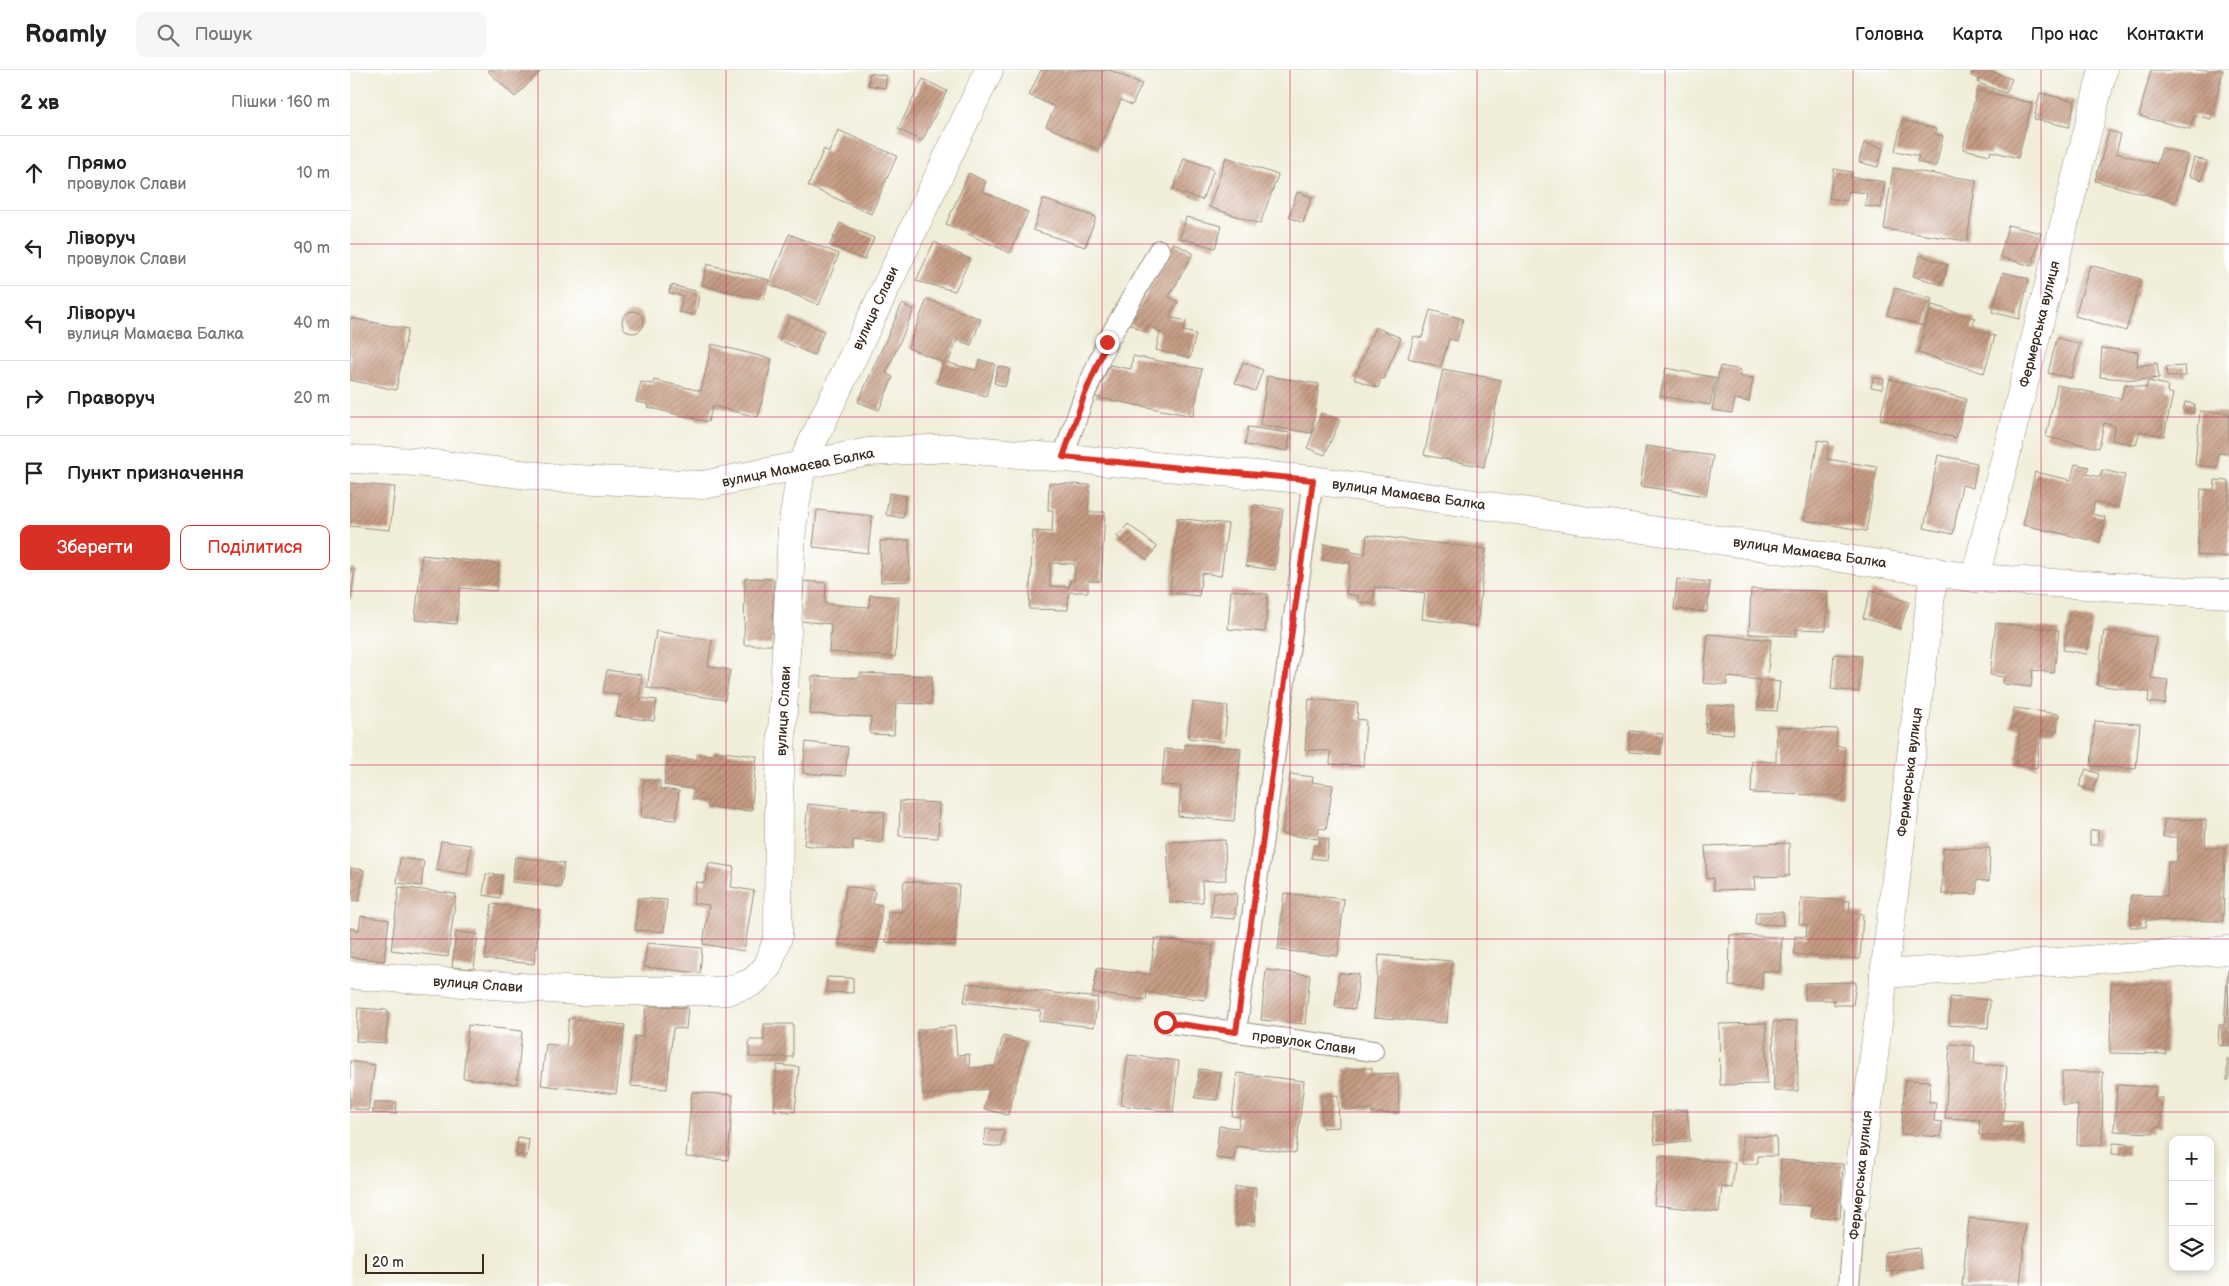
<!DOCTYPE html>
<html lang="uk">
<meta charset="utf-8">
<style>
body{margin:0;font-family:"Balsamiq Sans",sans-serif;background:#f6f6f6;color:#222}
.controls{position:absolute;right:15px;bottom:15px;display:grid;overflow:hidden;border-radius:10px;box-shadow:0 2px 8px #0003}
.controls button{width:45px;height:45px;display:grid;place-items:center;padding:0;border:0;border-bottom:1px solid #e0e0e0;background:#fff;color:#222;font:25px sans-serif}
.scale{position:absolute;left:15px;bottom:12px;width:119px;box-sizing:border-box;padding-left:5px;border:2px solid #3b2a1e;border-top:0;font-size:14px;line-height:18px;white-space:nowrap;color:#3b2a1e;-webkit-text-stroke:4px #fff;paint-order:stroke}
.stop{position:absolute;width:15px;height:15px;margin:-11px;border:4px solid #d93025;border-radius:50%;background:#fff}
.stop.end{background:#d93025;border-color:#fff;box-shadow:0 1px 5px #0008}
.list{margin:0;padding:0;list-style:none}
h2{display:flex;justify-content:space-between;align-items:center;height:65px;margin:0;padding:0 20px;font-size:21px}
h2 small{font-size:16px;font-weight:400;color:#767676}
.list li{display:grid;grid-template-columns:32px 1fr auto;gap:15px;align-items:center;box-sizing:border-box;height:75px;padding:0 20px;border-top:1px solid #e0e0e0}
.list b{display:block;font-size:19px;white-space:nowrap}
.list p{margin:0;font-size:16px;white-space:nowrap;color:#767676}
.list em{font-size:16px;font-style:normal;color:#767676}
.actions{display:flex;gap:10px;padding:15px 20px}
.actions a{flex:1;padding:11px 0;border:1px solid #d93025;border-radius:10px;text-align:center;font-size:18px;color:#d93025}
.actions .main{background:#d93025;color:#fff}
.icon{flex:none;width:28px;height:28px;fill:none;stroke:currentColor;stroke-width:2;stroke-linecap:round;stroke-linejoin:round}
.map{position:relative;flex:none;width:1879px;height:1216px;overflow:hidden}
header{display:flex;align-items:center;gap:30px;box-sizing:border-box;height:70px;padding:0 25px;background:#fff;border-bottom:1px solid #e0e0e0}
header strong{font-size:24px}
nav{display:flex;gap:28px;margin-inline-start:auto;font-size:18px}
.search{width:350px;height:45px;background:#f6f6f6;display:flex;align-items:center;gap:12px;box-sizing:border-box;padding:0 18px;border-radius:10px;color:#767676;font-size:19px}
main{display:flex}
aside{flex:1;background:#fff}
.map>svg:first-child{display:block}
.building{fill:url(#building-hatch);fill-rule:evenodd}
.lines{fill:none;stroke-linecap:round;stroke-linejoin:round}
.lane-casing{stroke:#968c7b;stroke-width:22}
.street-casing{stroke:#968c7b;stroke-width:29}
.lane{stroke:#fff;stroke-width:20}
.street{stroke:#fff;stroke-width:28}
.route{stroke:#d93025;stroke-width:6}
.grid{fill:none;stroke:#c2185b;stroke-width:1;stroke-opacity:0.55}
.labels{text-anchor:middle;stroke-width:5;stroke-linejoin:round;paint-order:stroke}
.street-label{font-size:14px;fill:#3b2a1e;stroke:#fff}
</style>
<header>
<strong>Roamly</strong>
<div class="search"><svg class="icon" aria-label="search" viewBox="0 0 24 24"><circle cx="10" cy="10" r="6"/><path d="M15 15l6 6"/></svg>Пошук</div>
<nav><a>Головна</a><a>Карта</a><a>Про нас</a><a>Контакти</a></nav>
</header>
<main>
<aside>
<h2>2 хв<small>Пішки · 160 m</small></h2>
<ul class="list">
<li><svg class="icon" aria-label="ahead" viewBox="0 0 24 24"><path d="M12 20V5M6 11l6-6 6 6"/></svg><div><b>Прямо</b><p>провулок Слави</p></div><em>10 m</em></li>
<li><svg class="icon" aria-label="left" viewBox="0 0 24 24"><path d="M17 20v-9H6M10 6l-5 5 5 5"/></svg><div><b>Ліворуч</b><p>провулок Слави</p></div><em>90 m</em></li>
<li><svg class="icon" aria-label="left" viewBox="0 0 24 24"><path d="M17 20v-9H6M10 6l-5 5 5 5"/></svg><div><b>Ліворуч</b><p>вулиця Мамаєва Балка</p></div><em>40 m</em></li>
<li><svg class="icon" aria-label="right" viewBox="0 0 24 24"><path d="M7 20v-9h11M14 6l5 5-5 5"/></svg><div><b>Праворуч</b></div><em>20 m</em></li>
<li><svg class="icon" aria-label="arrive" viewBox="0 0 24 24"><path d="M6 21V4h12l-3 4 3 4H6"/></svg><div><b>Пункт призначення</b></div></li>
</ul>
<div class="actions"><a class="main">Зберегти</a><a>Поділитися</a></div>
</aside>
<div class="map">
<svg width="1879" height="1216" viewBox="0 0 1879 1216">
<defs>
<pattern id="building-hatch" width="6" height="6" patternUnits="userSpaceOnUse" patternTransform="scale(1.25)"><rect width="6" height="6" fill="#c69b83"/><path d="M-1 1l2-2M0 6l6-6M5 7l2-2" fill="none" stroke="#a27f6b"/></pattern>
</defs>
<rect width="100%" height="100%" fill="#fff"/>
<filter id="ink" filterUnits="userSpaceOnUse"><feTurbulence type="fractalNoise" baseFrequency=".02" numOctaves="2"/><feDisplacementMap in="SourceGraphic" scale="10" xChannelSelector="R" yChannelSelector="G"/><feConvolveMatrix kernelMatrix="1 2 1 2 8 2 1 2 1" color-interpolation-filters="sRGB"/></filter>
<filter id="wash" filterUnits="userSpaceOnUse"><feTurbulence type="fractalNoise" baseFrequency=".0096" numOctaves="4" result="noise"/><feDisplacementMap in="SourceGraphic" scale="20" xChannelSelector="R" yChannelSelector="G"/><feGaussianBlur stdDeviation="1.12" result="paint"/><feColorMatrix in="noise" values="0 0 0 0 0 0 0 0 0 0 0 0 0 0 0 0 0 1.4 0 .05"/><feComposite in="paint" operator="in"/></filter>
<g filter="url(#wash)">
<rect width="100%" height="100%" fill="#f0edd8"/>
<g id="blocks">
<g class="building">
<path d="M137,0H192L165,27Z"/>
<path d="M691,0H760L792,14L782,35L771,30L748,80L696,56L705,37L679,25Z"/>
<path d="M1623,0H1639L1662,9L1656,23L1628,13L1629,9L1621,6Z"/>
<path d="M1801,0H1873L1861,49L1844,45L1840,59L1789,46Z"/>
<path d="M520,3L537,6L535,18L518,15Z"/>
<path d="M573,9L597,21L572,71L548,59Z"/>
<path d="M1627,20L1682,33L1668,88L1641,81L1640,85L1613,79Z"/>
<path d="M1690,23L1725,31L1719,57L1684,49Z"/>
<path d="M1552,50L1586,59L1585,64L1593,66L1586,96L1567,92L1569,86L1545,81Z"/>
<path d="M488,60L547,86L521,144L458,116L474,79L479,82Z"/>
<path d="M1759,61L1771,64L1766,83L1807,94L1812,78L1838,85L1825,132L1745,111Z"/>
<path d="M1514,73L1533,78L1528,97L1509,92Z"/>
<path d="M876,87L928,105L910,154L859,137Z"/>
<path d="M834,88L864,99L852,130L823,120Z"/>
<path d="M1844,88L1857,91L1852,110L1839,106Z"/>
<path d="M1543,98L1626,110L1617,171L1534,159Z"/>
<path d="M1484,99L1502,102L1501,107L1535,112L1531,138L1515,136L1517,123L1499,121L1497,131L1479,128Z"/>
<path d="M619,103L636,112L632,121L678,142L660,183L596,154Z"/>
<path d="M947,122L962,127L953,153L939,147Z"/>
<path d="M693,129L746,147L735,177L683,160Z"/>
<path d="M836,147L872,156L865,178L830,168Z"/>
<path d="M490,153L524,168L514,190L480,175Z"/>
<path d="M1658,155L1691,163L1682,196L1650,187Z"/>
<path d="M439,164L489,184L469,235L419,214Z"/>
<path d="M584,172L620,189L605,221L566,211Z"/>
<path d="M824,173L843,183L819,227L828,232L819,247L836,251L833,261L846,264L840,288L806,280L810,262L799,256L795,262L780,254Z"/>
<path d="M1570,185L1598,195L1592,215L1563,206Z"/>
<path d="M357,194L419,210L413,230L352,215Z"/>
<path d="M1740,195L1791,209L1776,261L1725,246Z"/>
<path d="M1653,202L1679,209L1669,249L1642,242Z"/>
<path d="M321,215L350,222L345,245L329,242L333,226L319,223Z"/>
<path d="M1545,218L1582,229L1574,256L1537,245Z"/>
<path d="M577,229L631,249L621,275L607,270L598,293L626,300L630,290L645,294L636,326L587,313L593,292L558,278Z"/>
<path d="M552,234L564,240L536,303L543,307L529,340L508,332Z"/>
<path d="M1582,235L1625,248L1622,259L1645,266L1634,303L1568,283Z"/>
<path d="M1080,240L1113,249L1107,271L1099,269L1091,297L1058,288L1064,266L1072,268Z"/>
<circle cx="283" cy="252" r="11"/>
<path d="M440,247L474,261L464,285L429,270Z"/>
<path d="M0,248L58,259L46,320L0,310Z"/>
<path d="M1025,257L1051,268L1034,309L1031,308L1028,318L1004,309Z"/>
<path d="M1707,268L1730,274L1721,308L1698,303Z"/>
<path d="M362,274L422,289L408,347L363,336L358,352L297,337L298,334L286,332L291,312L303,314L304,310L351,321Z"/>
<path d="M1752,278L1788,282L1787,296L1807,293L1809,308L1786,310L1750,307Z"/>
<path d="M783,286L852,299L843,346L745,327L760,295L781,299Z"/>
<path d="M893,292L913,300L905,321L885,313Z"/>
<path d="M648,296L660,299L655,317L644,313Z"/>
<path d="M1370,296L1391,300L1389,306L1403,308L1399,332L1385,329L1382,343L1362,340Z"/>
<path d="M1835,296L1836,306L1817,307L1816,297Z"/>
<path d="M1316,298L1366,308L1360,335L1310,326Z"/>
<path d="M1093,299L1151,310L1134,397L1074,385Z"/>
<path d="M917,306L969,314L962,363L910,355Z"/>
<path d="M1523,308L1534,309L1532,319L1521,317Z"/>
<path d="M1540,309L1616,329L1606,368L1530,349Z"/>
<path d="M1798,311L1818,315L1817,322L1823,324L1814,366L1790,361L1786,375L1762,370L1765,356L1754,353L1749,378L1696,367L1707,315L1771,329L1775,314L1796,318Z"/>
<path d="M1835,332L1845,334L1843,343L1833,341Z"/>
<path d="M1850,341L1879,343V384L1868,383L1867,397L1845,395Z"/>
<path d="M971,343L990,350L975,385L957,378Z"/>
<path d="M898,357L940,363L938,381L895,375Z"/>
<path d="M1468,370L1479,372L1477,389L1527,397L1516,461L1454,450Z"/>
<path d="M1296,376L1363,386L1356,426L1290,416Z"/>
<path d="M1588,385L1627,393L1623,418L1612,415L1603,464L1574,458Z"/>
<path d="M1725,394L1739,397L1737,404L1750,407L1752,400L1775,405L1768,438L1745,432L1742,444L1755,447L1750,472L1673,455L1685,402L1721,410Z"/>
<path d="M1865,410L1879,411V487L1847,485L1851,419L1864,420Z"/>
<path d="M0,413L45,417L40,460L0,456Z"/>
<path d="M699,413L740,415L738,442H755L751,511H738V522H719L718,540L679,539L683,461L702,462L703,440H698ZM700,493L725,494L724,510H720L719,517L700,516Z"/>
<path d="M539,423L556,426L553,448L536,445Z"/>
<path d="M904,435L933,439L925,500L896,496Z"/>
<path d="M467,440L522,446L518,483L463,477Z"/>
<path d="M827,448L878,454L871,506L852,503L849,526L820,523Z"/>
<path d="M778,454L807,477L797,490L767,467Z"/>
<path d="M1017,465L1136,479L1127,556L1072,549L1075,523L1025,517L1023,534L1008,532V526L996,524L1000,493L972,490L974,474L1001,478V482L1015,484Z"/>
<path d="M559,470L560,511L531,512L530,471Z"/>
<path d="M72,485L149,494L146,521L110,518L106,554L65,550Z"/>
<path d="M0,499H5L1,530H0Z"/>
<path d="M395,508L424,509L422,575H394Z"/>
<path d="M1327,509L1360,512L1357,542L1324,539Z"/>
<path d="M454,511L476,513L475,534L519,537L520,525L549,527L545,587L479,582L481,554L451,551Z"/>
<path d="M1401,519L1478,521L1476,560L1446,559V566L1399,564Z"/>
<path d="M881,520L918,524L915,562L878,559Z"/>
<path d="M1521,520L1559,532L1550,559L1513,548Z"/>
<path d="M1720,545L1743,550L1737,584L1713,580Z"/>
<path d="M1646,553L1709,560L1704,603L1683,600L1681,617L1653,614L1654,607L1640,605Z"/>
<path d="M306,561L362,570L358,596L380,600L375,630L297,618Z"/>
<path d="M1754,561L1806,567L1801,608L1818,610L1815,634L1798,632L1799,622L1747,615Z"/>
<path d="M1358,564L1421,570L1417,610L1430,612L1427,641L1407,640L1410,610L1377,607V615L1353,613Z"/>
<path d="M1484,584L1512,586L1509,622L1481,619Z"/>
<path d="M257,600L292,605L289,628L307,630L304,651L266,646L270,625L253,622Z"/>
<path d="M510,603L582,606L581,634L546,633L544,665L520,664L521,647L460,644L462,606L510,608Z"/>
<path d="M959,629L1008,633L1007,649L1016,650L1013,696L980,694L981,681L955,680Z"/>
<path d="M843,632L878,636L874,672L838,668Z"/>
<path d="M1357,635L1385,636L1383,664L1355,662Z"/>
<path d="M1664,638L1709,644L1707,662L1691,661L1687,698L1666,695L1670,658L1661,657Z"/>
<path d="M1745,651L1790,654L1786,699L1741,696Z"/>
<path d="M1427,657L1487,659L1486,676L1495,677L1493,726L1401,723L1402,691L1426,692Z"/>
<path d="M1280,661L1313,664L1311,684L1279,682Z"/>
<path d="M456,672L498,677L495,706L453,703Z"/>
<path d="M835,674L891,678L884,751L828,746L831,716L811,715L815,679L835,680Z"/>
<path d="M364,681L407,686L401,741L357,737L358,731L342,729L343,719L314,715L317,687L347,690V684L363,685Z"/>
<path d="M1736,699L1749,704L1742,721L1729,716Z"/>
<path d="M940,704L963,707L962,712L983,715L976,759L969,758L968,769L932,764Z"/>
<path d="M294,709L310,711V719L329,721L326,750L291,747Z"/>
<path d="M550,731L589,733L588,768L549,766Z"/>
<path d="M458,734L535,742L532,773L503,770V780L454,775Z"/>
<path d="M1814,749L1856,750L1855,778H1875L1873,851L1796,850V857H1780L1781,825L1817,826L1818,792H1827L1828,767H1813Z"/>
<path d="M1748,760V775H1740V761Z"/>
<path d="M970,768L979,769L976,790L961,788L964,775H969Z"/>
<path d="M875,770L876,810L852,811L853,832L820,833L817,772Z"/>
<path d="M91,771L121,775L117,804L86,800Z"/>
<path d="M1439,773V806L1404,807L1405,819L1364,820L1363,808L1357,809L1355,776Z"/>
<path d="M1593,778H1640L1639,811L1627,810V824H1592Z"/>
<path d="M165,787L214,793L211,817L162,812Z"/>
<path d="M50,788L74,791L71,816L47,813Z"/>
<path d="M359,793L384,797L381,817L404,821L394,881L353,874L359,835L343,833L346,812L355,813Z"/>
<path d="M0,798L14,800L9,831L0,830Z"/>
<path d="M136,804L152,805L150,828L133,825Z"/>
<path d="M554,811L609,815L605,876L536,872L538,842H551Z"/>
<path d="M496,816L525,820L523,834L532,835L527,879L489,874Z"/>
<path d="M49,817L106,824L98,887L41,880Z"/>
<path d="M863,822L887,824L885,849L861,847Z"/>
<path d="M934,823L994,829L988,886L928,880Z"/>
<path d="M288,828L317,830L314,862L285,860Z"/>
<path d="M1451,828L1500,831L1499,843L1513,844L1510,889L1444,884L1445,866L1456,867L1457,855L1449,854Z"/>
<path d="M142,834L190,840L184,894L135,889Z"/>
<path d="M1406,842H1433V855L1405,854Z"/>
<path d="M11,846L39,850L34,891L0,887V858L9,860Z"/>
<path d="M106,862L128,864L124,899L102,897Z"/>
<path d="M1380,865L1432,867L1431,902L1412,901V918L1379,916Z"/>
<path d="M805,868L863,876L855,930L797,922L796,930L743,923L747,898L800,905Z"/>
<path d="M297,873L352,878L350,903L294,897Z"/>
<path d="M1029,885L1102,891L1097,953L1024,947Z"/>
<path d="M1878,899L1879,976L1868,975L1869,955H1874Z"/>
<path d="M916,900L960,905L955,954L911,950Z"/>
<path d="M989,903L1009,904L1005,939L985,937Z"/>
<path d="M477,907L503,908V923L476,922Z"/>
<path d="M1506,912L1503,935H1484V930H1455V913Z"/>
<path d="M617,913L748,928L744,957L689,951L691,941L614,932Z"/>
<path d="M1761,913L1818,914L1816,984L1760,983Z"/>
<path d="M1600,927L1640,930L1638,958L1599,955Z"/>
<path d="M296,935L338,938L336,959L323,958L317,1019L281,1016L285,966L293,967Z"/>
<path d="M8,938L38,940L36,973L6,971Z"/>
<path d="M219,948L275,955L266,1024L191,1015L196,974L216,976Z"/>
<path d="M1447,951L1448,1021H1424L1423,952Z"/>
<path d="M1416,953L1417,1014L1370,1015L1369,954Z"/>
<path d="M414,954H443V987H399V970H414Z"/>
<path d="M118,955L172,961L167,1014L113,1008Z"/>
<path d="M605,956L607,985L619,984L620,998L645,996L653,966L677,972L658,1045L634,1039L639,1019L573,1025L567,960Z"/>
<path d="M1600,974L1625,976L1624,994L1657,996L1653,1051L1672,1052L1671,1068L1629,1065L1630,1050L1595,1048Z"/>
<path d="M778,985L829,991L823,1042L771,1035Z"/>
<rect x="1877" y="989" width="2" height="21"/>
<path d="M0,991L25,995L18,1041L0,1038Z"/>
<path d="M427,995L449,997L445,1042L424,1040Z"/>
<path d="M1022,998V1004L1048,1003L1049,1043H1022V1039L995,1040L994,999Z"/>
<path d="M849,999L871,1002L867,1030L845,1028Z"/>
<path d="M1712,1002H1753L1752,1075H1727L1728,1035H1712Z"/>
<path d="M887,1003L954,1011L946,1083L886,1076L884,1090L866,1088L869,1056L888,1058L890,1047L882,1046Z"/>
<path d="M1555,1010L1580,1011L1579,1032H1586L1584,1051L1592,1052L1591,1067L1551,1064Z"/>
<path d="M1767,1015L1806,1017L1805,1028H1812L1811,1057H1804L1803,1063L1764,1061Z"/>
<path d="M342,1022L383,1025L378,1090L336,1087Z"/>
<path d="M988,1025L989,1057L972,1058L971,1026Z"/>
<path d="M24,1032H47L46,1044L23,1043Z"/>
<path d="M1337,1039L1340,1071L1305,1074L1302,1043Z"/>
<path d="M636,1059L654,1060L652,1077L634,1075Z"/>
<path d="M1392,1066L1426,1067L1427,1086H1408V1094H1392Z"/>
<path d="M168,1067L179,1069L177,1086L166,1084Z"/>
<path d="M1763,1073L1778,1074V1085L1762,1084Z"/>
<path d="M1309,1086L1385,1093L1382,1118L1372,1117L1369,1142L1304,1135Z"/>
<path d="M1431,1090L1493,1094L1490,1148L1461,1147L1462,1136L1429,1134Z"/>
<path d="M885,1117H906L905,1155H885Z"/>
<path d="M1619,1148L1676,1154L1670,1216H1612Z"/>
<path d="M1569,1178L1572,1198L1537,1202L1535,1182Z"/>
</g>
</g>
</g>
<g filter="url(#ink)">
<use href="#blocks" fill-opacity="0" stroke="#968c7b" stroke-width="1"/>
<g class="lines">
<defs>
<g id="lane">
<path d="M713,387L734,326L757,272L809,180"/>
<path d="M815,952L1023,981"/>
<path d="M886,962L963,410"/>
<path d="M1499,1216L1506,1131"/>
</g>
<g id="street">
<path d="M0,389L67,392L206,408L353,415L518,382L601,378L963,410L1625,508L1879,524"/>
<path d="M1625,508L1753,0"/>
<path d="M1534,904L1879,880"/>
<path d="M0,905L228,921H377L403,912L418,896L428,867L429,724L442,458L452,394L639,0"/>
<path d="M1506,1131L1584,501"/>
</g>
</defs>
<use href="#lane" class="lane-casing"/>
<use href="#street" class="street-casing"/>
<use href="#lane" class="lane"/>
<use href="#street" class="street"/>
</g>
</g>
<g class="lines" filter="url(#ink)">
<path class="route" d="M757,272L734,326L713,387L963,410L886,962L815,952"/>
</g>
<path class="grid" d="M188,0V1216M376,0V1216M564,0V1216M752,0V1216M940,0V1216M1127,0V1216M1315,0V1216M1503,0V1216M1691,0V1216M0,174H1879M0,347H1879M0,521H1879M0,695H1879M0,869H1879M0,1042H1879"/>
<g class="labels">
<g class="street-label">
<text transform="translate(525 238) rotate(-65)" y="5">вулиця Слави</text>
<text transform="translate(1689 254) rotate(-76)" y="5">Фермерська вулиця</text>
<text transform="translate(448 397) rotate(-11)" y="5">вулиця Мамаєва Балка</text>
<text transform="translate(1059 424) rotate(8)" y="5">вулиця Мамаєва Балка</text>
<text transform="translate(1460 482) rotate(8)" y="5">вулиця Мамаєва Балка</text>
<text transform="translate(433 641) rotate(-87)" y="5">вулиця Слави</text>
<text transform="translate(1559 702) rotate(-83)" y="5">Фермерська вулиця</text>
<text transform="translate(128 914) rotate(4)" y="5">вулиця Слави</text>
<text transform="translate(954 972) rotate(8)" y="5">провулок Слави</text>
<text transform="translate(1510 1105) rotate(-84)" y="5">Фермерська вулиця</text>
</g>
</g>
</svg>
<div class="controls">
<button>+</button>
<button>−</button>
<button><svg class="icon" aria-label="layers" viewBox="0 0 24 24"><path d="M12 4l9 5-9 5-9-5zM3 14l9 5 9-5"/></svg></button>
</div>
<div class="scale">20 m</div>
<div class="stop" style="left:815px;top:952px"></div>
<div class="stop end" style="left:757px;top:272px"></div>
</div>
</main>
